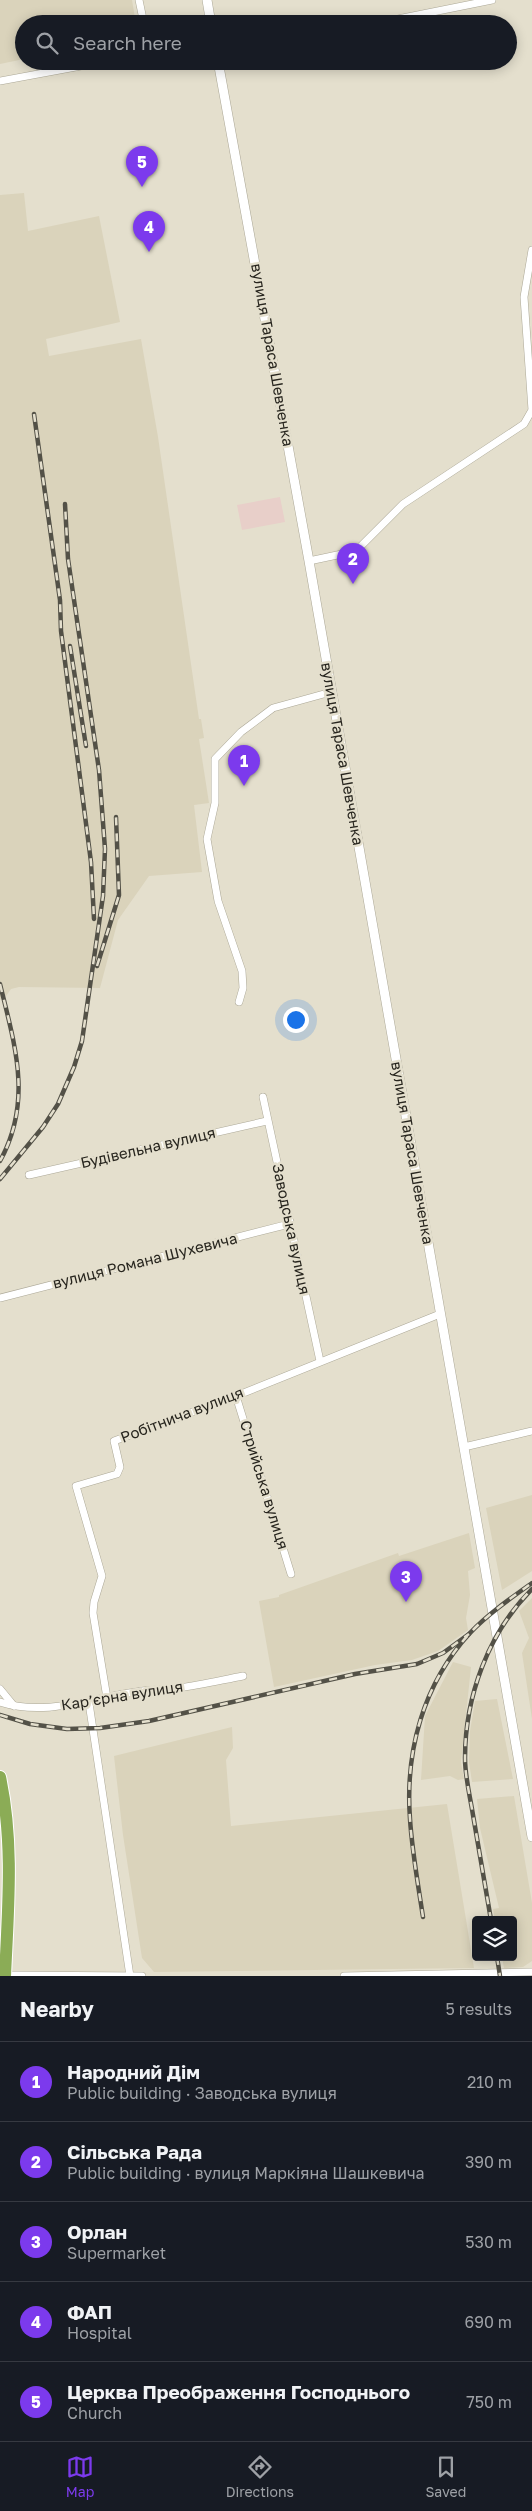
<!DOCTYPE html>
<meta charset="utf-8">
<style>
body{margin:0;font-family:"Golos Text",sans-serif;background:#242831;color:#f1f3f6}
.controls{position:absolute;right:15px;bottom:15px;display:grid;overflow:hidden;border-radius:5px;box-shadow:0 2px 12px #0003}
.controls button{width:45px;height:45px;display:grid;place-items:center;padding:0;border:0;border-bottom:1px solid #363941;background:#171b24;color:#f1f3f6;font:25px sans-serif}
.you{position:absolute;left:295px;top:1019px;width:18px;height:18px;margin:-12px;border:4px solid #fff;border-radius:50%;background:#1a73e8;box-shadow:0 0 0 8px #1a73e833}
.badge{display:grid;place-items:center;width:32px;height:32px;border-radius:50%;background:#7c3aed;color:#fff;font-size:16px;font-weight:700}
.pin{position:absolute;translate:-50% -41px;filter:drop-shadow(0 1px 2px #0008)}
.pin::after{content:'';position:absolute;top:26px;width:18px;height:15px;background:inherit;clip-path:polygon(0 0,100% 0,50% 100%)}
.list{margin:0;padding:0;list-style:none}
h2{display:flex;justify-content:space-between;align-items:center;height:65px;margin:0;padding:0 20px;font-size:21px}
h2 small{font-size:16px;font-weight:400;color:#9ea1a6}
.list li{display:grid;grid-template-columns:32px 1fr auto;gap:15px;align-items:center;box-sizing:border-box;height:80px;padding:0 20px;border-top:1px solid #363941}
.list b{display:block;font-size:19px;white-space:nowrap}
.list p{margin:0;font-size:16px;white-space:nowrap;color:#9ea1a6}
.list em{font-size:16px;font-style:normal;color:#9ea1a6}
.icon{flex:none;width:28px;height:28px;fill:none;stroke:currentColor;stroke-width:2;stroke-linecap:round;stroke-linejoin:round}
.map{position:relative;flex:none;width:532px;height:1976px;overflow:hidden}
.search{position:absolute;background:#171b24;box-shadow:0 2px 12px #0003;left:15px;right:15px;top:15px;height:55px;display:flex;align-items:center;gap:12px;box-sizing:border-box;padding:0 18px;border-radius:28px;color:#9ea1a6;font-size:19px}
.sheet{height:465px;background:#171b24}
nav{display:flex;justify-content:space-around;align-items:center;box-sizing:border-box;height:70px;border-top:1px solid #363941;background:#171b24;font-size:14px;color:#9ea1a6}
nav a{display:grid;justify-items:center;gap:2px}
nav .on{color:#7c3aed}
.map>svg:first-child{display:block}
.built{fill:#dad3bb}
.education{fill:#e8cfc9}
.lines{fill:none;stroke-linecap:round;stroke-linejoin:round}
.minor-casing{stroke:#aca897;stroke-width:8}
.tertiary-casing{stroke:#aca897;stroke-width:10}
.trunk-casing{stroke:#fff;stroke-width:14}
.minor{stroke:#fff;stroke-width:7}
.tertiary{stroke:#fff;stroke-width:9}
.trunk{stroke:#8bac56;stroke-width:12}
.rail-casing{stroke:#535147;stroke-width:4.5}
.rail{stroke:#e4dfcd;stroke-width:2.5;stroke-dasharray:8;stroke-linecap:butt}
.labels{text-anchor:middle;stroke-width:5;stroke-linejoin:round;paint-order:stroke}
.street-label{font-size:15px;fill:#27251e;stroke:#e4dfcd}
</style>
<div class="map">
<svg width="532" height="1976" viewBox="0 0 532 1976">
<rect width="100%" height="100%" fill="#e4dfcd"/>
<g class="built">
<path d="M0,0H132L136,24H24V59L0,64Z"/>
<path d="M24,193L28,231L99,216L120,322L46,339L49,356L141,339L158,437L199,719H201L204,738L199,739L209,803L194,805L202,872L149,876L118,920L100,988L19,987L11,989L6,996L0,1000V195Z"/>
<path d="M532,1495V1571L502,1590L486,1508Z"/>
<path d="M469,1533L475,1568L468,1571L470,1595L466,1618L468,1630L438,1651L412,1660L375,1665L274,1687L259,1601L279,1597V1595L398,1553L399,1556Z"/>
<path d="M532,1598V1719L522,1653L529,1638L519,1611Z"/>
<path d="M453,1662L471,1667L461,1762L464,1779L458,1780L450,1776L421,1780L425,1716Z"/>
<path d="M497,1699L513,1779L472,1782L469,1762L470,1731L475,1701Z"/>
<path d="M232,1727L233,1748L226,1760L231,1826L447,1804L474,1968L154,1972L142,1958L123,1835L114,1756Z"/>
<path d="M514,1796L532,1903V1961L523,1967L504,1968L502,1957H513V1920H495L493,1909L499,1908L480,1828L477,1799Z"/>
</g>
<path class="education" d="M280,497L285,522L242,530L237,505Z"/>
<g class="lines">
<defs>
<g id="minor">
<path d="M139,0L144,24"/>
<path d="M373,24L492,0"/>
<path d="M0,81L108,61"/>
<path d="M309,561L356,551L403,504L524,424L532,410L524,297L532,250"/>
<path d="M239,1002L243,988L242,971L218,901L207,839L215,803V759L241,732L273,708L331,692"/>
<path d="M263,1097L320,1361"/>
<path d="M29,1175L267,1121"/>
<path d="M0,1298L289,1224"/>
<path d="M236,1396L291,1574"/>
<path d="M464,1447L532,1431"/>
<path d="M0,1689L14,1706"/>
<path d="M107,1698L93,1613L94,1602L102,1576L76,1486L117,1474L120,1467L114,1441L236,1396L440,1314"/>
<path d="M0,1702C45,1717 91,1698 136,1692C150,1689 165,1690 179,1688C200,1685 222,1680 243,1676"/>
<path d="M89,1703L130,1976"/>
<path d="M6,1975L142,1976"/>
<path d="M344,1976L532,1972"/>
</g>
<g id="tertiary">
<path d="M207,0L211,24"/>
<path d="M218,61L309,561L532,1837"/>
</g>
<path id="trunk" d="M0,1777C14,1843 8,1909 5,1976"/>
</defs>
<use href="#minor" class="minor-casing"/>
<use href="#tertiary" class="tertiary-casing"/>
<use href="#trunk" class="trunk-casing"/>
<use href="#minor" class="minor"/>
<use href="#tertiary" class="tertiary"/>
<use href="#trunk" class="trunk"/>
<defs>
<g id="rail">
<path d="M34,414L60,600L61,631L91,862L94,919"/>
<path d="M70,646L86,746"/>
<path d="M97,966L119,895L116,817"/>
<path d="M0,984C15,1046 33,1101 0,1161"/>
<path d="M0,1179L43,1127L58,1104L74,1067L82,1041L103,896L105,849L99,770L68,559L65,504"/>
<path d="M0,1715L30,1724L67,1729L100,1728L149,1721L355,1674L417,1664L443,1653L469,1634"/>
<path d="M423,1917C418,1884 412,1851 410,1819C405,1751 423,1684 470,1633C488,1614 511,1598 532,1583"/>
<path d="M491,1920C485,1885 479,1850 473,1815C470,1796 465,1777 465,1758C465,1697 488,1633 532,1589"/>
<path d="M497,1957L500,1976"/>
</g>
</defs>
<use href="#rail" class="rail-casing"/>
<use href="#rail" class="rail"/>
</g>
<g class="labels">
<g class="street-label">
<text transform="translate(272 355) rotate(80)" y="5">вулиця Тараса Шевченка</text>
<text transform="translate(342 754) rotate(80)" y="5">вулиця Тараса Шевченка</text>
<text transform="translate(148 1148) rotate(-13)" y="5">Будівельна вулиця</text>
<text transform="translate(412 1153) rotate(80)" y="5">вулиця Тараса Шевченка</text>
<text transform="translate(291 1229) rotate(78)" y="5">Заводська вулиця</text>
<text transform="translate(145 1261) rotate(-14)" y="5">вулиця Романа Шухевича</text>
<text transform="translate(182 1415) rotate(-21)" y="5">Робітнича вулиця</text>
<text transform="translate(264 1485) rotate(73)" y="5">Стрийська вулиця</text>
<text transform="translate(122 1696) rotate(-9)" y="5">Карʼєрна вулиця</text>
</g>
</g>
</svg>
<div class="controls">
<button><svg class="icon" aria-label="layers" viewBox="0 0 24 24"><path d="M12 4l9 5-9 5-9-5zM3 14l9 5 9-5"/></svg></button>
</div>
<div class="you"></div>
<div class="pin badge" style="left:244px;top:786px">1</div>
<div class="pin badge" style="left:353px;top:584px">2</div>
<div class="pin badge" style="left:406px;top:1602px">3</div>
<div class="pin badge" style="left:149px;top:252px">4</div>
<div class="pin badge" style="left:142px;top:187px">5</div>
<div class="search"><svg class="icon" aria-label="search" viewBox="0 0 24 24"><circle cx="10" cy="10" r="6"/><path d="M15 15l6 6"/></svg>Search here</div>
</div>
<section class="sheet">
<h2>Nearby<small>5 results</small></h2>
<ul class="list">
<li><span class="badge">1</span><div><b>Народний Дім</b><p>Public building · Заводська вулиця</p></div><em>210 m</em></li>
<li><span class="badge">2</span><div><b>Сільська Рада</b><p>Public building · вулиця Маркіяна Шашкевича</p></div><em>390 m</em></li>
<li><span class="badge">3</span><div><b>Орлан</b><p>Supermarket</p></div><em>530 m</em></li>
<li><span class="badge">4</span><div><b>ФАП</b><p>Hospital</p></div><em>690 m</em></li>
<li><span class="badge">5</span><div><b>Церква Преображення Господнього</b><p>Church</p></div><em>750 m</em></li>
</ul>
</section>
<nav>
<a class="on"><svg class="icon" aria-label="map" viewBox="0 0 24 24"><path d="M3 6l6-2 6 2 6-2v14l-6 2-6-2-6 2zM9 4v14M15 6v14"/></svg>Map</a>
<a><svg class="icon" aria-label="directions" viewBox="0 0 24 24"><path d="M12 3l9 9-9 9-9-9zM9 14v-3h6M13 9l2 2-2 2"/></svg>Directions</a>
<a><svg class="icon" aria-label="saved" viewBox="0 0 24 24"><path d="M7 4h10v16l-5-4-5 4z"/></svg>Saved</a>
</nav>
